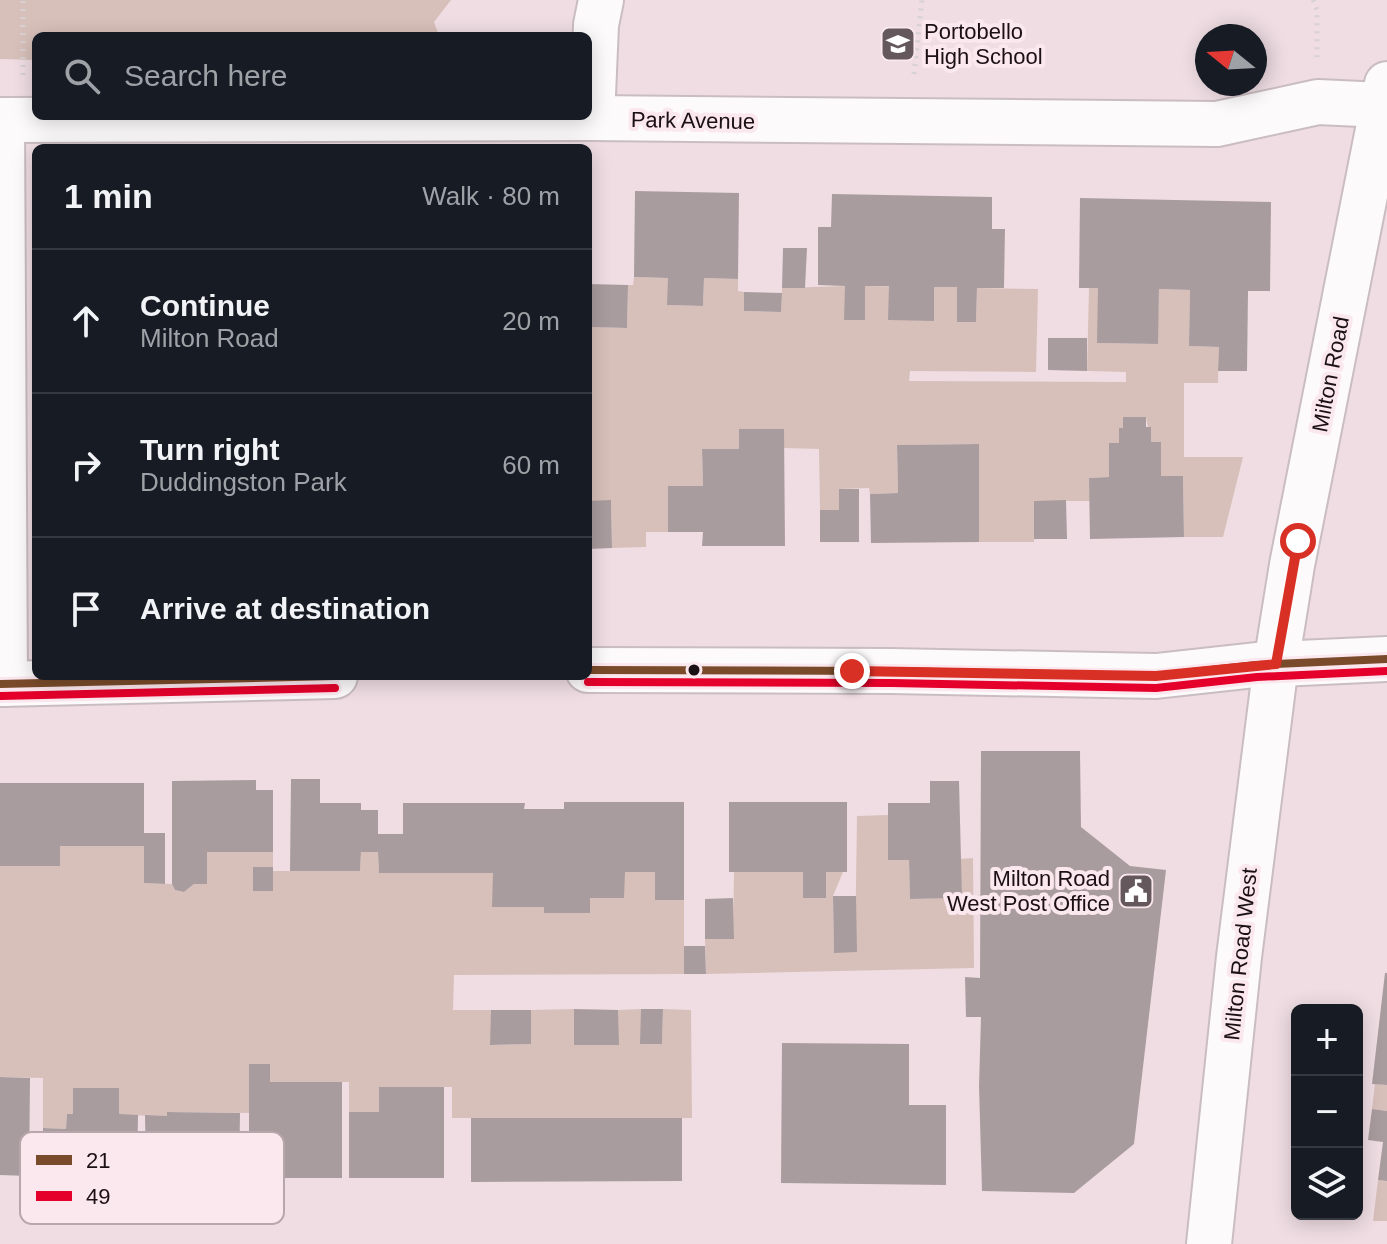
<!DOCTYPE html>
<meta charset="utf-8">
<style>
body{margin:0;font-family:Helvetica,sans-serif;background:#20242c;color:#f1f3f6}
.controls{position:absolute;right:24px;bottom:24px;display:grid;overflow:hidden;border-radius:12px;box-shadow:0 4px 20px #0003}
.controls button{width:72px;height:72px;display:grid;place-items:center;padding:0;border:0;border-bottom:2px solid #363941;background:#171b24;color:#f1f3f6;font:40px sans-serif}
.compass{position:absolute;left:1195px;top:24px;width:72px;height:72px;border-radius:50%;background:#171b24;box-shadow:0 4px 20px #0003;rotate:288deg}
.stop{position:absolute;width:24px;height:24px;margin:-18px;border:6px solid #d93025;border-radius:50%;background:#fff}
.stop.end{background:#d93025;border-color:#fff;box-shadow:0 2px 8px #0008}
.list{margin:0;padding:0;list-style:none}
h2{display:flex;justify-content:space-between;align-items:center;height:104px;margin:0;padding:0 32px;font-size:34px}
h2 small{font-size:26px;font-weight:400;color:#9ea1a6}
.list li{display:grid;grid-template-columns:52px 1fr auto;gap:24px;align-items:center;box-sizing:border-box;height:144px;padding:0 32px;border-top:2px solid #363941}
.list b{display:block;font-size:30px;white-space:nowrap}
.list p{margin:0;font-size:26px;white-space:nowrap;color:#9ea1a6}
.list em{font-size:26px;font-style:normal;color:#9ea1a6}
.icon{flex:none;width:44px;height:44px;fill:none;stroke:currentColor;stroke-width:2;stroke-linecap:round;stroke-linejoin:round}
.map{position:relative;flex:none;width:1387px;height:1244px;overflow:hidden}
.search{position:absolute;background:#171b24;box-shadow:0 4px 20px #0003;left:32px;top:32px;width:560px;height:88px;display:flex;align-items:center;gap:20px;box-sizing:border-box;padding:0 28px;border-radius:12px;color:#9ea1a6;font-size:30px}
.panel{position:absolute;background:#171b24;box-shadow:0 4px 20px #0003;left:32px;top:144px;width:560px;height:536px;border-radius:12px}
.map>svg:first-child{display:block}
.green{fill:#d8c0ba}
.building{fill:#a99c9e}
.lines{fill:none;stroke-linecap:round;stroke-linejoin:round}
.minor-casing{stroke:#cabdc1;stroke-width:48}
.major-casing{stroke:#cabdc1;stroke-width:48}
.path{stroke:#d6d1d3;stroke-width:5;stroke-dasharray:2 6;stroke-linecap:butt}
.minor{stroke:#fdfafb;stroke-width:44}
.major{stroke:#fdfafb;stroke-width:44}
.bus-1-casing{stroke:#fbe7ee;stroke-width:14}
.bus-2-casing{stroke:#fbe7ee;stroke-width:14}
.bus-1{stroke:#7a4b2a;stroke-width:8}
.bus-2{stroke:#e4002b;stroke-width:8}
.route{stroke:#d93025;stroke-width:10}
.bus-dot{fill:#1b1014;stroke:#fbe7ee;stroke-width:3}
.labels{text-anchor:middle;stroke-width:8;stroke-linejoin:round;paint-order:stroke}
.poi-label{font-size:22px;fill:#1b1014;stroke:#fbe7ee;text-anchor:start}
.street-label{font-size:22px;fill:#1b1014;stroke:#fbe7ee}
.key{fill:#fbe7ee;stroke:#b8a6ad;stroke-width:2}
.key-label{font-size:22px;fill:#1b1014}
</style>
<div class="map">
<svg width="1387" height="1244" viewBox="0 0 1387 1244">
<rect width="100%" height="100%" fill="#efdde3"/>
<g class="green">
<path d="M0,0H451L434,22L439,36H36V60L0,59Z"/>
<path d="M634,277L668,278V305L703,306L704,278L738,279V291L744,292V311L781,312L782,288L845,286L865,320V286L957,287V322H976L977,288L1038,289L1036,372L910,371L909,381L1126,382V372L1087,371L1089,288H1098V343L1157,344L1159,289L1190,290L1189,346L1219,347L1218,383H1184V457H1243L1223,537H1184L1183,476H1161V442H1151L1146,417H1124L1123,428L1119,429V443L1109,444V477L1089,478L1090,501H1034V542H979L978,444L897,445L898,493L870,494L869,488L840,489L839,510H820L819,449L784,448V429H739V449H702L703,486H668V532H646V547L612,548L611,501H588V327L627,328L628,285H633Z"/>
<path d="M888,815L909,860L910,899L961,898L960,859L973,858L974,968L706,974L705,939H733L734,872H803V898H825L826,872H843L833,896L834,952H855L857,816Z"/>
<path d="M60,846H144V883L172,884L175,890L184,892L194,884H207V852H273V867H253V891H272L273,871H360L361,852H378L379,873H493V907H544V913H589L590,898L625,872H655V900H684V974L454,975L453,1010H491V1045L531,1044V1010L574,1009L618,1045V1010L641,1009V1044H662L663,1009L691,1010L692,1118H452V1087H380L379,1112H349V1082H270V1064H250L249,1113L167,1112V1116L67,1114L66,1129L43,1128V1078L0,1077V866H60Z"/>
<path d="M1375,1084L1387,1085V1111L1372,1109Z"/>
<path d="M1378,1180L1387,1181V1221H1373Z"/>
</g>
<g class="building">
<path d="M635,191L739,193L738,279L704,278L703,306L667,305L668,278L634,277Z"/>
<path d="M832,194L992,197V229H1005L1004,288H977L976,322H957V287H934V321L888,320L889,286H865V320H844L845,286L818,285V227H831Z"/>
<path d="M1080,198L1271,202L1270,291H1248L1247,371H1218L1219,347L1189,346L1190,290L1159,289L1158,344L1097,343L1098,288H1079Z"/>
<path d="M783,248H807L805,288H782Z"/>
<path d="M588,284L628,285L627,328L588,327Z"/>
<path d="M744,292L782,293L781,312L744,311Z"/>
<path d="M1048,338H1087V371L1048,370Z"/>
<path d="M1123,417H1146V427H1151V442H1161V476H1183L1184,537L1090,539L1089,478L1109,477V443H1119V428H1123Z"/>
<path d="M739,429H784L785,546H702L703,532H668V486H703L702,449H739Z"/>
<path d="M979,444V542L871,543L870,494L898,493L897,445Z"/>
<path d="M839,489H859V542H820V510H839Z"/>
<path d="M611,500L612,548L588,549V501Z"/>
<path d="M1066,500L1067,539H1034V501Z"/>
<path d="M981,751H1080L1081,827L1130,866L1166,870L1134,1144L1074,1193L982,1191L979,1086L981,1017H966L965,977L980,978Z"/>
<path d="M291,779H320V803H361V810H378V834H403V803H525L524,809H564V802H684V900H655V872H625L624,898H590V913H544V907H492L493,873H379L378,852H361L360,871H290Z"/>
<path d="M256,780V790H273V852H207V884H194L184,892L175,890L172,884V781Z"/>
<path d="M930,781H959L962,898L910,899L909,860H888V803H930Z"/>
<path d="M0,783H144V833H165V884L144,883V846H60V866H0Z"/>
<path d="M729,802H847V872H826V898H803V872H729Z"/>
<rect x="253" y="867" width="20" height="24"/>
<path d="M833,896H856L857,952L834,953Z"/>
<path d="M733,898L734,939H705V899Z"/>
<path d="M684,946H705L706,974H684Z"/>
<path d="M1385,973H1387V1085L1372,1084Z"/>
<path d="M574,1009L618,1010L619,1045H574Z"/>
<path d="M641,1009H663L662,1044H640Z"/>
<path d="M491,1010H531V1044L490,1045Z"/>
<path d="M782,1043L909,1044V1105H946V1185L781,1183Z"/>
<path d="M249,1064H270V1082H342V1178H270L269,1166H249Z"/>
<path d="M0,1077L30,1078L29,1176L0,1175Z"/>
<path d="M379,1087H444V1178H349V1112H379Z"/>
<path d="M73,1088H119V1114L138,1115L137,1178L66,1177V1171L43,1170V1128L66,1129L67,1114H73Z"/>
<path d="M1372,1109L1387,1111V1181L1378,1180L1383,1142L1368,1140Z"/>
<path d="M167,1112L240,1113L239,1177L165,1176L166,1170H146L145,1115L167,1116Z"/>
<path d="M471,1118H682V1181L471,1182Z"/>
</g>
<g class="lines">
<defs>
<g id="minor">
<path d="M592,118L596,25L601,0"/>
<path d="M0,120L592,118L1217,124L1318,102L1383,105"/>
<path d="M2,120L5,684"/>
</g>
<g id="major">
<path d="M588,670L891,671L1156,676L1256,665L1387,659"/>
<path d="M0,684L335,676"/>
<path d="M1209,1244L1239,957L1276,664L1292,565L1387,84"/>
</g>
</defs>
<use href="#minor" class="minor-casing"/>
<use href="#major" class="major-casing"/>
<g class="path">
<path d="M1313,0L1317,10V57"/>
<path d="M914,74L922,0"/>
<path d="M23,75V0"/>
</g>
<use href="#minor" class="minor"/>
<use href="#major" class="major"/>
<defs>
<g id="bus-1">
<path d="M588,670L891,671L1156,676L1256,665L1387,659"/>
<path d="M0,684L335,676"/>
</g>
<g id="bus-2">
<path d="M588,682L891,683L1156,688L1257,677L1387,671"/>
<path d="M0,696L335,688"/>
</g>
</defs>
<use href="#bus-1" class="bus-1-casing"/>
<use href="#bus-2" class="bus-2-casing"/>
<use href="#bus-1" class="bus-1"/>
<use href="#bus-2" class="bus-2"/>
</g>
<g class="lines">
<path class="route" d="M852,671L1156,676L1276,664L1298,541"/>
</g>
<defs>
<symbol id="school-square" viewBox="-11 -11 22 22"><rect x="-9" y="-9" width="18" height="18" rx="4" fill="#65585c" stroke="#fbe7ee"/><path d="M0-5L7-2L0 1L-7-2ZM-4 1L0 2.5L4 1V4Q0 6-4 4Z" fill="#fff"/></symbol>
<symbol id="civic-square" viewBox="-11 -11 22 22"><rect x="-9" y="-9" width="18" height="18" rx="4" fill="#65585c" stroke="#fbe7ee"/><path d="M-.6-6.5H3V-4.5H.6V-3L4-1V1h2V6H-6V1h2V-1L-.6-3ZM-1.2 2.5V6h2.4V2.5Z" fill="#fff"/></symbol>
</defs>
<g fill-rule="evenodd">
<use href="#school-square" x="878" y="24" width="40" height="40"/>
<use href="#civic-square" x="1116" y="871" width="40" height="40"/>
</g>
<circle class="bus-dot" cx="694" cy="670" r="7"/>
<g class="labels">
<g class="poi-label">
<text x="924" y="39">Portobello<tspan x="924" dy="25">High School</tspan></text>
<text x="1110" y="886" text-anchor="end">Milton Road<tspan x="1110" dy="25">West Post Office</tspan></text>
</g>
<g class="street-label">
<text transform="translate(693 120) rotate(1)" y="8">Park Avenue</text>
<text transform="translate(1330 374) rotate(-79)" y="8">Milton Road</text>
<text transform="translate(1240 954) rotate(-84)" y="8">Milton Road West</text>
</g>
</g>
<rect x="20" y="1132" width="264" height="92" rx="12" class="key"/>
<rect x="36" y="1155" width="36" height="10" fill="#7a4b2a"/>
<rect x="36" y="1191" width="36" height="10" fill="#e4002b"/>
<g class="key-label">
<text x="86" y="1168">21</text>
<text x="86" y="1204">49</text>
</g>
</svg>
<div class="controls">
<button>+</button>
<button>−</button>
<button><svg class="icon" aria-label="layers" viewBox="0 0 24 24"><path d="M12 4l9 5-9 5-9-5zM3 14l9 5 9-5"/></svg></button>
</div>
<svg class="compass" viewBox="-18 -18 36 36"><path d="M0-13l5 13h-10z" fill="#e53935"/><path d="M0 13l5-13h-10z" fill="#9ea1a6"/></svg>
<div class="stop" style="left:1298px;top:541px"></div>
<div class="stop end" style="left:852px;top:671px"></div>
<div class="search"><svg class="icon" aria-label="search" viewBox="0 0 24 24"><circle cx="10" cy="10" r="6"/><path d="M15 15l6 6"/></svg>Search here</div>
<section class="panel">
<h2>1 min<small>Walk · 80 m</small></h2>
<ul class="list">
<li><svg class="icon" aria-label="ahead" viewBox="0 0 24 24"><path d="M12 20V5M6 11l6-6 6 6"/></svg><div><b>Continue</b><p>Milton Road</p></div><em>20 m</em></li>
<li><svg class="icon" aria-label="right" viewBox="0 0 24 24"><path d="M7 20v-9h11M14 6l5 5-5 5"/></svg><div><b>Turn right</b><p>Duddingston Park</p></div><em>60 m</em></li>
<li><svg class="icon" aria-label="arrive" viewBox="0 0 24 24"><path d="M6 21V4h12l-3 4 3 4H6"/></svg><div><b>Arrive at destination</b></div></li>
</ul>
</section>
</div>
